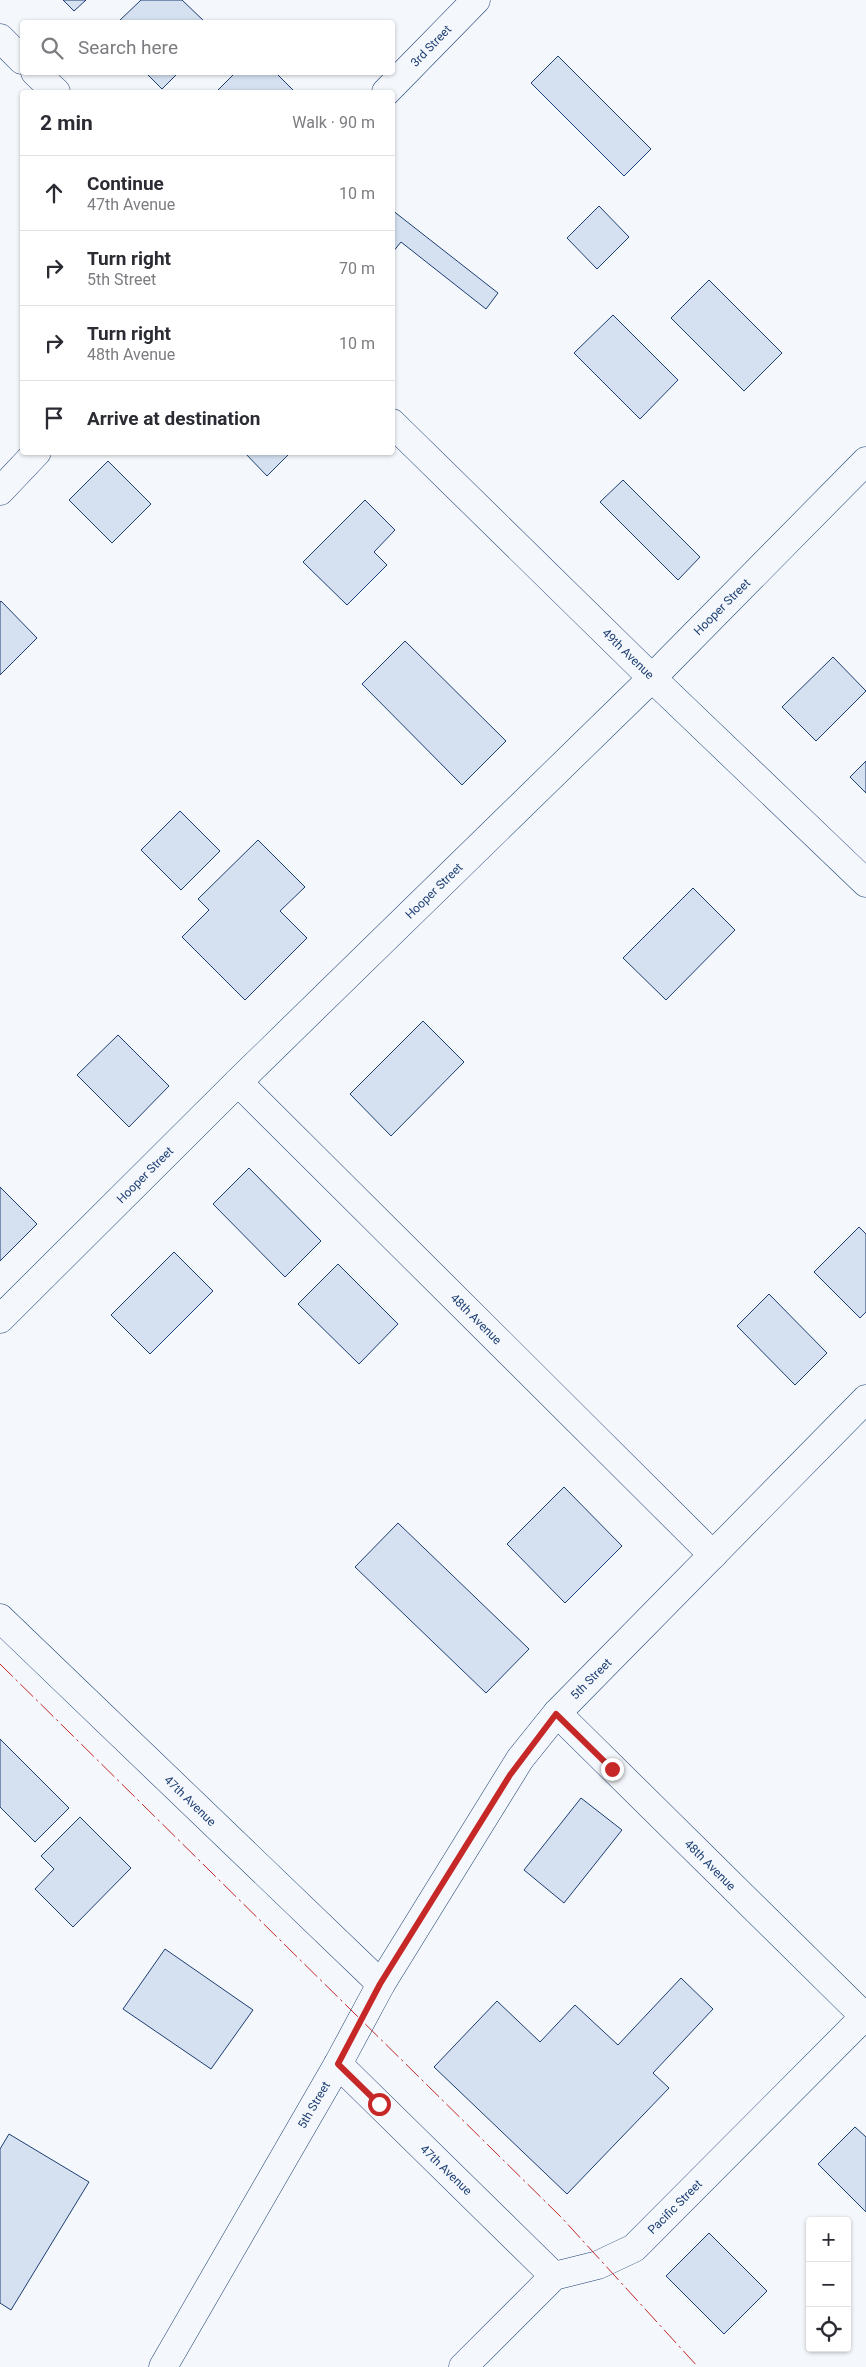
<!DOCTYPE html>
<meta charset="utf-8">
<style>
body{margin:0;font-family:Roboto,sans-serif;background:#f7f7f7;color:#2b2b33}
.controls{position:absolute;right:15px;bottom:15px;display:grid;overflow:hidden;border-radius:5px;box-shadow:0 1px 4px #0004}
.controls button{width:45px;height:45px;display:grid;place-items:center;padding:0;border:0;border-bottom:1px solid #e1e1e2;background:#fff;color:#2b2b33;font:25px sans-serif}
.stop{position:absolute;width:15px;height:15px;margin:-11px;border:4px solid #c62828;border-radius:50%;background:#fff}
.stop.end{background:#c62828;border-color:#fff;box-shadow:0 1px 5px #0008}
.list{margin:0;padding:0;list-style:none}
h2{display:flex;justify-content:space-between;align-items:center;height:65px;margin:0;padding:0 20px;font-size:21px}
h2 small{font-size:16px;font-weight:400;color:#7c7c81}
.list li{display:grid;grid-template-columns:32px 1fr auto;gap:15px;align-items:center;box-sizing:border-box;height:75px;padding:0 20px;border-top:1px solid #e1e1e2}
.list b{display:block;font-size:19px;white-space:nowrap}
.list p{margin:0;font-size:16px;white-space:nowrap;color:#7c7c81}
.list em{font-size:16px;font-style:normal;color:#7c7c81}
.icon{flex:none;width:28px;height:28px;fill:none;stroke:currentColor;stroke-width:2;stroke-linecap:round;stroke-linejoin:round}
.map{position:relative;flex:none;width:866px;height:2367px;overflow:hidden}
.search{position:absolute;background:#fff;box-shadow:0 1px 4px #0004;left:20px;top:20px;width:375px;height:55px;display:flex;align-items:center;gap:12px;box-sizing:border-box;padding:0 18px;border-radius:5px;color:#7c7c81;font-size:19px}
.panel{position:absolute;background:#fff;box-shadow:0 1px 4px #0004;left:20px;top:90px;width:375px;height:365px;border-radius:5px}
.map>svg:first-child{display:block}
.building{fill:#d5e0f0;stroke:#1d3f73}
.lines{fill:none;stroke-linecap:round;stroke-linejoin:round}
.minor-casing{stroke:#1d3f73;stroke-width:29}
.minor{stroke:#f4f7fb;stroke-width:28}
.power{stroke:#c62828;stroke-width:1;stroke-dasharray:18 4 2.5 4;stroke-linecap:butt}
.route{stroke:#c62828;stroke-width:6}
.labels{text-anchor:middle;stroke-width:4;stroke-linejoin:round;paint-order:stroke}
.street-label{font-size:12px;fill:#1d3f73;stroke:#f4f7fb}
</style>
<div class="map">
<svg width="866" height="2367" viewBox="0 0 866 2367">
<rect width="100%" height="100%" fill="#f4f7fb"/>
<g class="building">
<path d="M63,0H86L74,11Z"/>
<path d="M141,0H182L205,22H118Z"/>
<path d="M558,56L651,149L624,176L531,83Z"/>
<path d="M145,72H179L162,89Z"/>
<path d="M236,72H275L295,92H216Z"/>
<path d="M599,206L629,237L597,269L567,238Z"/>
<path d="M392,210L498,293L486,309L401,242L392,253Z"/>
<path d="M709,280L782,353L744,391L671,318Z"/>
<path d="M613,315L678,380L640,419L574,353Z"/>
<path d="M244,452H291L267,476Z"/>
<path d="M108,461L151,504L112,543L69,500Z"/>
<path d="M623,480L700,557L678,580L600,502Z"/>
<path d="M365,500L395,530L374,552L387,565L347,605L303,562Z"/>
<path d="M1,601L37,638L0,675V602Z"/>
<path d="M405,641L506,741L462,785L362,684Z"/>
<path d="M833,657L866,691L816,741L782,707Z"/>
<path d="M866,761V793L850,777Z"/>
<path d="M180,811L220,851L181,890L141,850Z"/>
<path d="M258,840L305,887L280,911L307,938L245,1000L182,937L209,910L198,899Z"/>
<path d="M693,888L735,930L666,1000L623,958Z"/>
<path d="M423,1021L464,1062L391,1136L350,1094Z"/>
<path d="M118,1035L169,1086L129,1127L77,1075Z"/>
<path d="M249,1168L321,1241L285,1277L213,1204Z"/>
<path d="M0,1187L37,1224L0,1261Z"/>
<path d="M859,1227L866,1234V1312L860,1318L814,1272Z"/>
<path d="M174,1252L213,1291L150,1354L111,1315Z"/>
<path d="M338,1264L398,1324L359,1364L298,1304Z"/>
<path d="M769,1294L827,1353L795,1385L737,1326Z"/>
<path d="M564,1487L622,1546L565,1603L507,1544Z"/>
<path d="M398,1523L529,1649L486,1693L355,1567Z"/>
<path d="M0,1739L69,1808L35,1842L0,1807Z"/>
<path d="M581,1798L622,1830L564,1903L524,1870Z"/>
<path d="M80,1817L131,1868L73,1927L35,1889L54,1869L41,1856Z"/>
<path d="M165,1949L253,2010L211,2069L123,2009Z"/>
<path d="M681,1978L713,2009L653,2073L669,2088L567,2194L434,2067L497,2001L540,2042L575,2005L618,2045Z"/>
<path d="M855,2127L866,2137V2212L818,2164Z"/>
<path d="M9,2134L89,2182L11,2310L0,2303V2149Z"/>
<path d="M709,2233L767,2291L724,2334L666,2276Z"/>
</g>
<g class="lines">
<defs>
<g id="minor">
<path d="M0,38L22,60"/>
<path d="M35,72L56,92"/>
<path d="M386,92L476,0"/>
<path d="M392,423L652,678L866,883"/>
<path d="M0,491L37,452"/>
<path d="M238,1082L713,1555"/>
<path d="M0,1319L238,1082L652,678L866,461"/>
<path d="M0,1618L381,1984"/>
<path d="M557,1713L864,2016"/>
<path d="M338,2064L554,2276"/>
<path d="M163,2367L338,2064L381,1984L520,1759L557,1713L866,1399"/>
<path d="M463,2367L554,2276L598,2265L634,2248L866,2015"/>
</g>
</defs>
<use href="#minor" class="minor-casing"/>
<use href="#minor" class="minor"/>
<path class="power" d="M0,1664L562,2218L698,2367"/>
</g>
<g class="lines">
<path class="route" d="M379,2104L338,2064L380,1984L510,1775L556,1714L612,1769"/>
</g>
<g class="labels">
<g class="street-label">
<text transform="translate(431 46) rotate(-46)" y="4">3rd Street</text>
<text transform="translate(722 607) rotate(-45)" y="4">Hooper Street</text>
<text transform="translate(628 654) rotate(44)" y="4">49th Avenue</text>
<text transform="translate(434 891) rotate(-44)" y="4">Hooper Street</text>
<text transform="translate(145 1175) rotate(-45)" y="4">Hooper Street</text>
<text transform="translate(476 1319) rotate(45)" y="4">48th Avenue</text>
<text transform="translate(591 1679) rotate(-45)" y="4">5th Street</text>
<text transform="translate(190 1801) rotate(44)" y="4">47th Avenue</text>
<text transform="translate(710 1865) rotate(45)" y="4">48th Avenue</text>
<text transform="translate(314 2105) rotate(-60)" y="4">5th Street</text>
<text transform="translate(446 2170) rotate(44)" y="4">47th Avenue</text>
<text transform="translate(675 2207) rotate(-45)" y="4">Pacific Street</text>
</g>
</g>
</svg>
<div class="controls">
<button>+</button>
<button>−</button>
<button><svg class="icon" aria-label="locate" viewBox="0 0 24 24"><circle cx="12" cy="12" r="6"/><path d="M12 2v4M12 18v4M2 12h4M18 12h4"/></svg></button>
</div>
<div class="stop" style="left:379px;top:2104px"></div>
<div class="stop end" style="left:612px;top:1769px"></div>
<div class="search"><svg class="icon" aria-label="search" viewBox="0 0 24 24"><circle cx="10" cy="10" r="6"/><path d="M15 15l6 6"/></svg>Search here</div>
<section class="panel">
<h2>2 min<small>Walk · 90 m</small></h2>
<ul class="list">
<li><svg class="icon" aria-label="ahead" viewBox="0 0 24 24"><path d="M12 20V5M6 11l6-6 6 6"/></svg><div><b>Continue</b><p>47th Avenue</p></div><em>10 m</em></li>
<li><svg class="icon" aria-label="right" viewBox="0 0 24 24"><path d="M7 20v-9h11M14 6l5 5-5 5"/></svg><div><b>Turn right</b><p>5th Street</p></div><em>70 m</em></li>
<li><svg class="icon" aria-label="right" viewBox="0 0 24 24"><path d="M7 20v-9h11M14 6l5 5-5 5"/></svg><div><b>Turn right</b><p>48th Avenue</p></div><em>10 m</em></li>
<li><svg class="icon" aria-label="arrive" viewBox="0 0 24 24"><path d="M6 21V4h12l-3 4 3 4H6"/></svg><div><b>Arrive at destination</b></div></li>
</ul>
</section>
</div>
